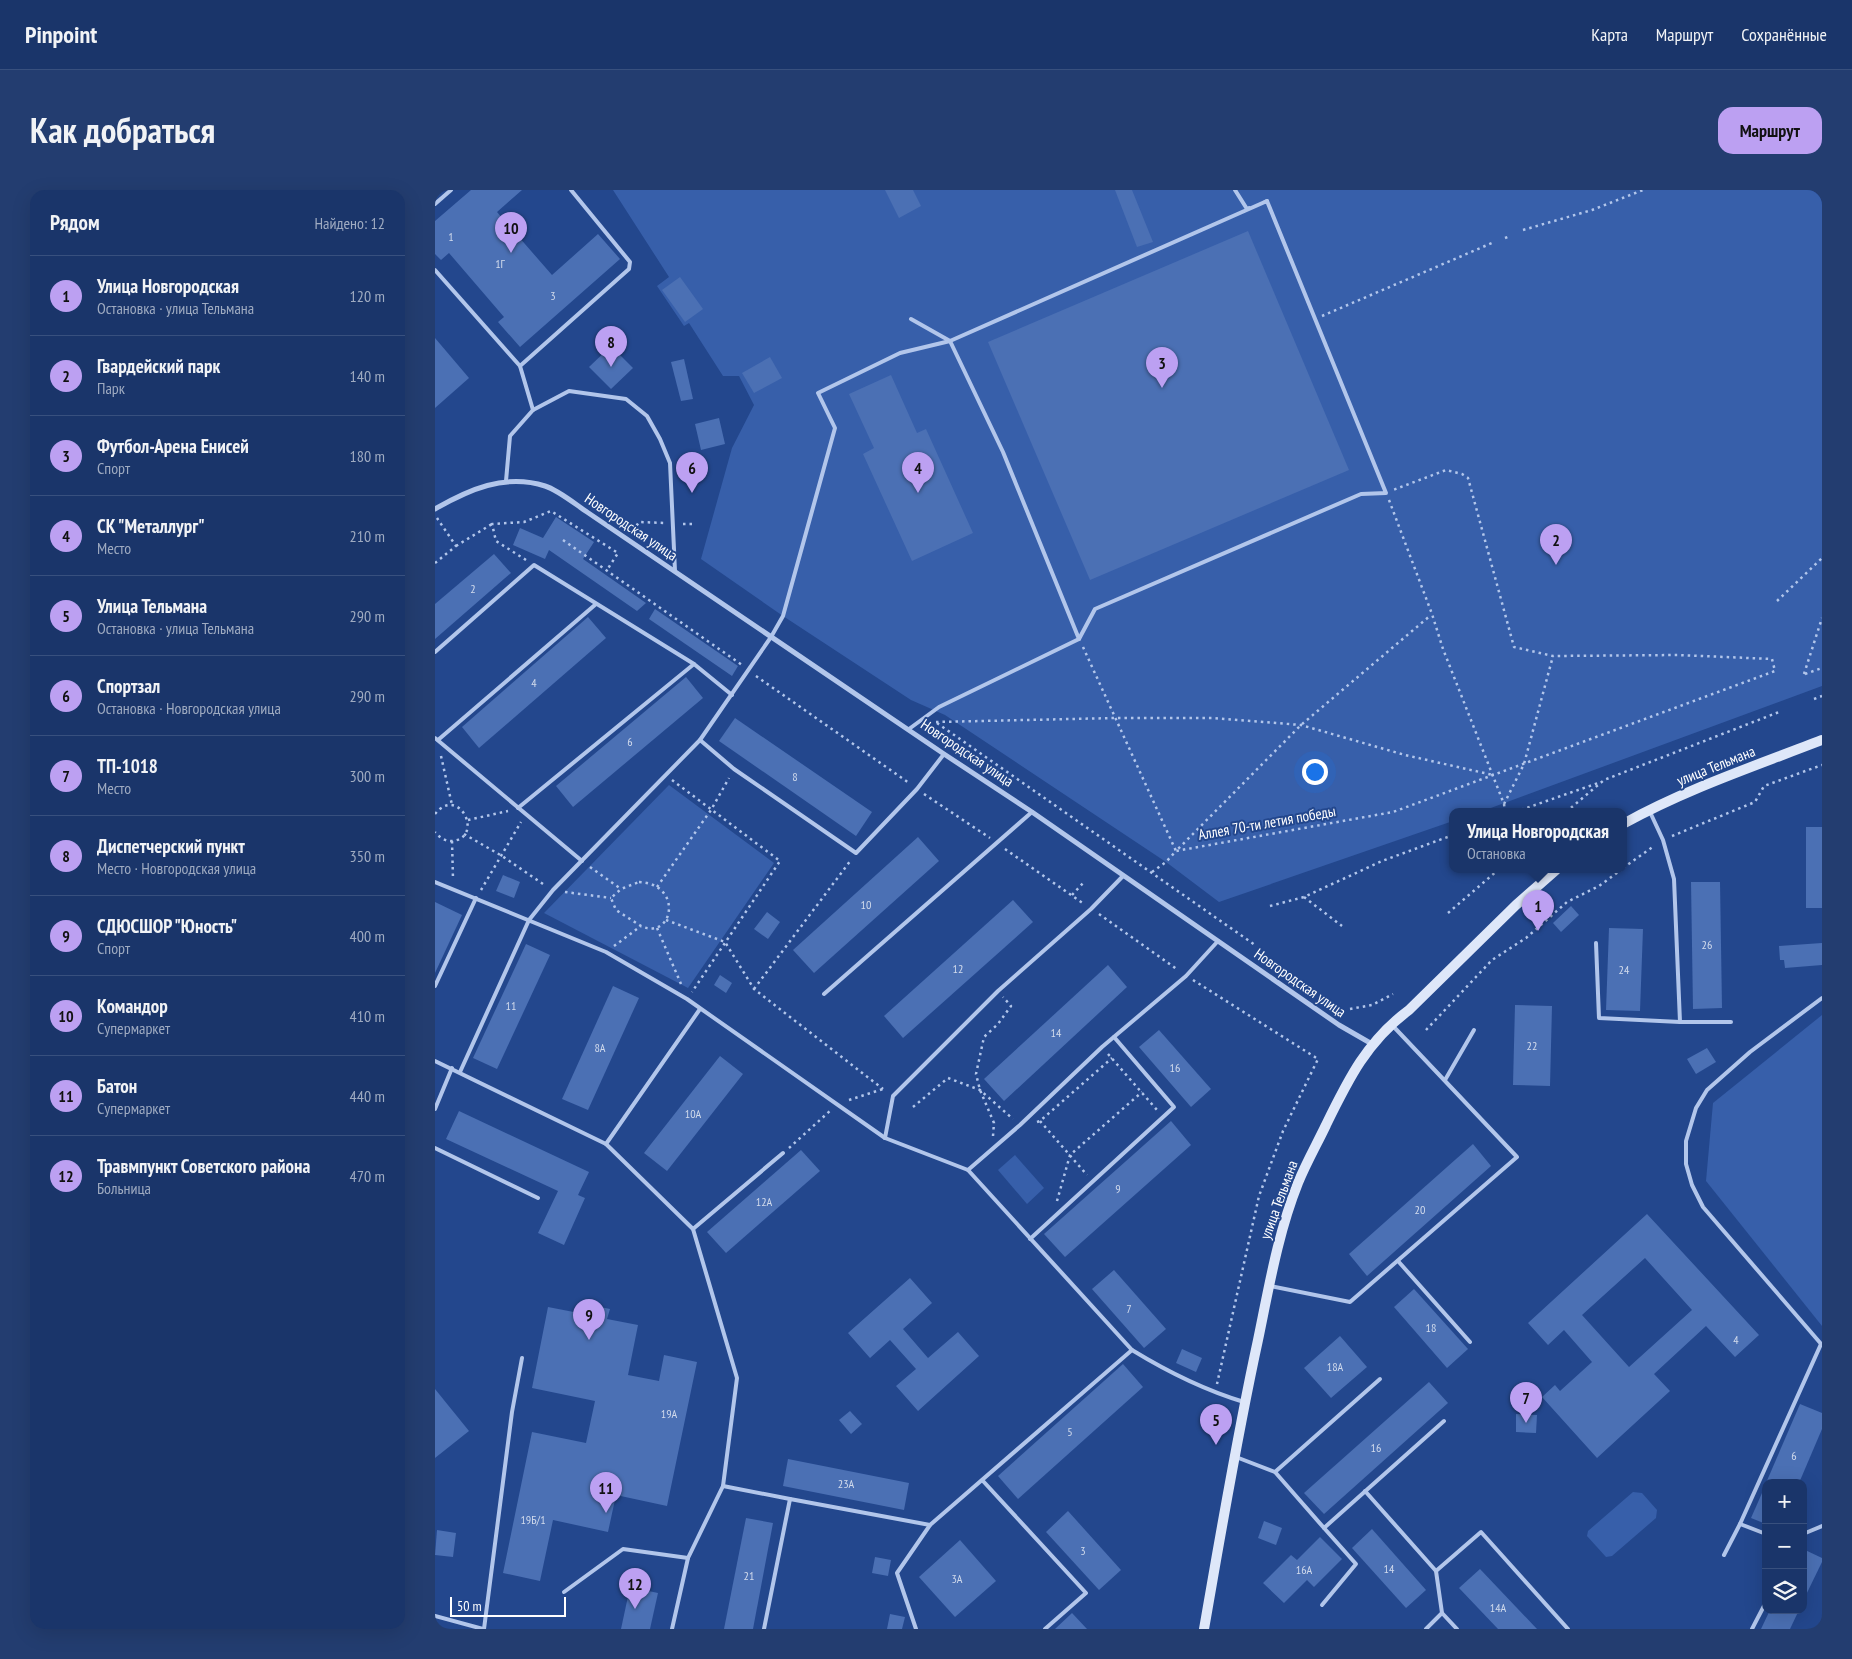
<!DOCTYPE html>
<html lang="ru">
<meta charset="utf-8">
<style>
body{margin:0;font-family:"PT Sans Narrow",sans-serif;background:#233d70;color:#f1f3f6}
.controls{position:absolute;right:15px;bottom:15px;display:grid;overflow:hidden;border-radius:10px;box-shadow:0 5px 20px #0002}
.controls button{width:45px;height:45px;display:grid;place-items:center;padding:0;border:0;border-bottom:1px solid #38507e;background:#1a356a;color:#f1f3f6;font:25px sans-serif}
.scale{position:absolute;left:15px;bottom:12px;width:116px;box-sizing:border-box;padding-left:5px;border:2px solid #fff;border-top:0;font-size:14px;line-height:18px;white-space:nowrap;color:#fff;-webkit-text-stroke:4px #23478d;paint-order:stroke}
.you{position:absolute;left:879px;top:581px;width:18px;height:18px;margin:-12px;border:4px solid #fff;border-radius:50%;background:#1a73e8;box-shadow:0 0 0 8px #1a73e833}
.badge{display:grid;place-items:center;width:32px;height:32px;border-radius:50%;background:#bca0f2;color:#111;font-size:16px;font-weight:700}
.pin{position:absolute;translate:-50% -41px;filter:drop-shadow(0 1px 2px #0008)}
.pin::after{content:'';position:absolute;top:26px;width:18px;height:15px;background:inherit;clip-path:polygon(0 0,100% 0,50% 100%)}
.popup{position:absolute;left:1014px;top:618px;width:178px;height:65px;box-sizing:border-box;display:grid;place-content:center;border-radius:10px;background:#1a356a;filter:drop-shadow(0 1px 4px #0005);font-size:16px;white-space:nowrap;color:#9fabc1}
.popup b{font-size:19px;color:#f1f3f6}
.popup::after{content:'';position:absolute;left:50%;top:100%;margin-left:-10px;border:10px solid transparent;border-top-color:#1a356a}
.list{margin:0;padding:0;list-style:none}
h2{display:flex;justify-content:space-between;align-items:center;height:65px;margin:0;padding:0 20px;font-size:21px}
h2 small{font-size:16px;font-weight:400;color:#9fabc1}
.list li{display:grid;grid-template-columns:32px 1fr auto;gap:15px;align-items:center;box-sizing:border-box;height:80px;padding:0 20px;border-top:1px solid #38507e}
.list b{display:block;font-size:19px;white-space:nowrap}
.list p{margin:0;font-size:16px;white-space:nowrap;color:#9fabc1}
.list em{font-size:16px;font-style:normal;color:#9fabc1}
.icon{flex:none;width:28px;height:28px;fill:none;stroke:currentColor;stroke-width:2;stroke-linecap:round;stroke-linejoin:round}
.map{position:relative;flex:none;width:1387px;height:1439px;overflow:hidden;border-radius:15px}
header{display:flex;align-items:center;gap:30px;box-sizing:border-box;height:70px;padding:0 25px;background:#1a356a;border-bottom:1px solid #38507e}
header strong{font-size:24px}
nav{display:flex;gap:28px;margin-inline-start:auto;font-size:18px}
.intro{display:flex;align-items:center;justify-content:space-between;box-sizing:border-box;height:120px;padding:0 30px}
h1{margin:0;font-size:35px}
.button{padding:12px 22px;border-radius:15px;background:#bca0f2;color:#111;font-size:18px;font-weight:700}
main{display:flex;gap:30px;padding:0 30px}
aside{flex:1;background:#1a356a;border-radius:15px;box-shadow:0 5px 20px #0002}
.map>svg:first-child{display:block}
.green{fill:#375faa}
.building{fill:#4b70b4;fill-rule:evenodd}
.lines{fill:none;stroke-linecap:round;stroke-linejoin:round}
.path{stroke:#b2c6eb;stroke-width:2.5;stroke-dasharray:2.5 4;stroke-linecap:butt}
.lane{stroke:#b2c6eb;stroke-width:4}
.street{stroke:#b2c6eb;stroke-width:5}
.secondary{stroke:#dee7f9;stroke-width:10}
.labels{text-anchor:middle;stroke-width:4;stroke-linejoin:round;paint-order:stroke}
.number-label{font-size:12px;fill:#d2dbec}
.street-label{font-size:15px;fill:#fff;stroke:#23478d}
</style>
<header>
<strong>Pinpoint</strong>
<nav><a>Карта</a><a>Маршрут</a><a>Сохранённые</a></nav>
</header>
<div class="intro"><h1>Как добраться</h1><a class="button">Маршрут</a></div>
<main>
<aside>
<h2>Рядом<small>Найдено: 12</small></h2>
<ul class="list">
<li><span class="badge">1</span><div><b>Улица Новгородская</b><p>Остановка · улица Тельмана</p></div><em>120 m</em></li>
<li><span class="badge">2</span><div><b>Гвардейский парк</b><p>Парк</p></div><em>140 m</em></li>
<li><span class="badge">3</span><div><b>Футбол-Арена Енисей</b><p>Спорт</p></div><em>180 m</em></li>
<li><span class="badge">4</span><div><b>СК &quot;Металлург&quot;</b><p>Место</p></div><em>210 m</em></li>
<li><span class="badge">5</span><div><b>Улица Тельмана</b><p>Остановка · улица Тельмана</p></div><em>290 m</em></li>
<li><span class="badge">6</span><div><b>Спортзал</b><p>Остановка · Новгородская улица</p></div><em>290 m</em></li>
<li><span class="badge">7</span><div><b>ТП-1018</b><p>Место</p></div><em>300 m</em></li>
<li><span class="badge">8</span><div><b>Диспетчерский пункт</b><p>Место · Новгородская улица</p></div><em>350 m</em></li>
<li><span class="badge">9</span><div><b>СДЮСШОР &quot;Юность&quot;</b><p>Спорт</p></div><em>400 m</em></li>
<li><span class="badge">10</span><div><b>Командор</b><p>Супермаркет</p></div><em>410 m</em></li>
<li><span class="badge">11</span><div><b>Батон</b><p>Супермаркет</p></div><em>440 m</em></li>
<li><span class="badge">12</span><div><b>Травмпункт Советского района</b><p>Больница</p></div><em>470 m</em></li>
</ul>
</aside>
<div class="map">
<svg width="1387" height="1439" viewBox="0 0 1387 1439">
<rect width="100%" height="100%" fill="#23478d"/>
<g class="green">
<path d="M178,0H1387V496L1045,622H1018V631L784,712L731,672L510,525L476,510L348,426L266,369L297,258L319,215L304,186H288L254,133L249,136L222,96L234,87Z"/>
<path d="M234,595L339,673L253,798L109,723Z"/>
<path d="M1387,825V1136L1271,991L1278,913Z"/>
<path d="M580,965L609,998L592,1014L563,980Z"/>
<path d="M1198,1302L1207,1303L1222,1320L1221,1328L1177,1366L1171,1367L1152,1346L1153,1341Z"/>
</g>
<g class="building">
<path d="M36,0H87L62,22L117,85L163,44L185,69L85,157L63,132L69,127L14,63L6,70L0,64V31Z"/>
<path d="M450,0H478L486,16L464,28Z"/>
<path d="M680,0H697L718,52L702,57Z"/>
<path d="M813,41L914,280L655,390L553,152Z"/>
<path d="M245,87L268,119L250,132L227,100Z"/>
<path d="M0,148L34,188L0,218Z"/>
<path d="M176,156L198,178L176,199L154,177Z"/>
<path d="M335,167L347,188L319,203L307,183Z"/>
<path d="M249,169L258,209L246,211L236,172Z"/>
<path d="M456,185L482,243L491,239L538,343L477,371L428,264L439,258L414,204Z"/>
<path d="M284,228L290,254L266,260L260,234Z"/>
<path d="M121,327L159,352L148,369L211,413L202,421L114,360L110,369L78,355L85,338L108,348Z"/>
<path d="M59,364L76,383L0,449V414Z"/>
<path d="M220,419L303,476L297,486L214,429Z"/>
<path d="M153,427L171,448L44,558L27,537Z"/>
<path d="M251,487L268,508L138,617L121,596Z"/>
<path d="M300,528L437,622L421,646L284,551Z"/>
<rect x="1371" y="637" width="16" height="81"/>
<path d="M483,647L504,671L379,783L358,760Z"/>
<path d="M68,685L85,692L79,708L61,701Z"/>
<path d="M1256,692H1285L1287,818L1258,819Z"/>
<path d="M578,710L598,732L468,848L449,826Z"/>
<path d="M0,712L27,725L0,783Z"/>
<path d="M1136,716L1144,725L1126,742L1118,733Z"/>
<path d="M332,722L345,732L333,749L319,739Z"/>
<path d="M1174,738L1208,739L1205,821L1171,820Z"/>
<path d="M1387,753V775L1350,778L1349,770H1345L1344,756Z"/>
<path d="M91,754L115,765L62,879L38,868Z"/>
<path d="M673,775L692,797L569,911L549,889Z"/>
<path d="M285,785L297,793L291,803L279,795Z"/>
<path d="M178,796L204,808L153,920L127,909Z"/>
<path d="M1080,815L1117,816L1115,896L1078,895Z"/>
<path d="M724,840L776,899L756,917L704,857Z"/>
<path d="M1272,858L1281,872L1261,884L1252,869Z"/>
<path d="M285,866L308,884L232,981L209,963Z"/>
<path d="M24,921L154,982L143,1005L150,1008L129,1055L103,1043L123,1001L11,949Z"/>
<path d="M736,931L756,955L630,1067L609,1044Z"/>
<path d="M1038,954L1056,976L932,1086L914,1064Z"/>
<path d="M366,960L385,981L291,1063L272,1042Z"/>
<path d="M1212,1024L1324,1145L1300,1167L1271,1136L1219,1184L1235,1201L1162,1268L1107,1207L1120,1195L1125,1201L1157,1172L1129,1140L1113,1155L1093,1133ZM1210,1068L1257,1120L1194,1177L1147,1125Z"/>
<path d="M679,1080L731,1139L709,1158L657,1099Z"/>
<path d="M475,1088L497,1113L468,1139L493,1168L523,1142L544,1166L483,1221L461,1196L481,1179L455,1150L435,1168L413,1143Z"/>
<path d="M979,1099L1033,1159L1012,1178L959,1117Z"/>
<path d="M151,1114L175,1119L172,1129L203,1135L193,1185L224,1191L229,1165L262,1172L232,1316L181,1305L173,1342L118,1330L105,1391L68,1383L97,1242L151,1253L160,1211L97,1198L113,1117L149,1124Z"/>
<path d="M905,1146L932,1177L896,1208L869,1178Z"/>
<path d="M747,1159L767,1168L761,1182L741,1173Z"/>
<path d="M688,1174L708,1197L583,1309L563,1286Z"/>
<path d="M994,1192L1013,1213L889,1324L869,1303Z"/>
<path d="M0,1199L34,1241L0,1268Z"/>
<path d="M1365,1214L1387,1223V1239L1364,1293H1331Z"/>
<path d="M415,1221L427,1234L416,1244L404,1230Z"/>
<path d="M1081,1224L1102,1225L1101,1243L1081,1242Z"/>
<path d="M353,1269L474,1293L469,1320L348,1296Z"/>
<path d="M1331,1294V1334L1316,1328Z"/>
<path d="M633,1321L686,1380L664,1400L611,1342Z"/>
<path d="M311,1328L338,1333L318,1439H289Z"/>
<path d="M829,1331L847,1338L841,1355L823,1348Z"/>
<path d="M937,1339L991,1400L971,1418L917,1358Z"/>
<path d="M2,1340L21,1343L18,1367L0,1365Z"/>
<path d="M885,1347L907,1369L879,1397L872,1390L849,1413L828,1393L856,1365L862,1370Z"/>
<path d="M525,1350L561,1391L520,1427L484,1387Z"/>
<path d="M1368,1359L1387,1368V1372L1368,1411Z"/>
<path d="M440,1367L456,1370L453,1386L437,1383Z"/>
<path d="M1045,1379L1102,1439H1063L1024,1398Z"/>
<path d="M195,1397L223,1403L215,1439H186Z"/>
<path d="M1335,1420H1364L1355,1439H1326Z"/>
<path d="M637,1423L652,1439H620Z"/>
<path d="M455,1424L470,1427L467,1439H452Z"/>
</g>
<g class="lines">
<g class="path">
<path d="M1088,40L1157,20L1208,0"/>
<path d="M1070,48L1075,46"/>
<path d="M887,126L1057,53"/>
<path d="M954,310L997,424L1008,459L1069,614L1070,622"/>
<path d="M248,334H260"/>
<path d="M198,341L204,332L230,333"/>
<path d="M128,350L307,475"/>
<path d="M21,356L57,334"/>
<path d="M91,370L61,351L57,334L89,332L116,321L183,363L172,380"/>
<path d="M0,373L21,356L2,328"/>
<path d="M1342,411L1387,368"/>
<path d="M648,457L741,661L866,535L996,425"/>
<path d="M1369,484L1387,428"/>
<path d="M1370,484L1387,478"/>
<path d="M321,486L474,593"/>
<path d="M1379,509L1387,506"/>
<path d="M501,532L681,528H777L866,535L970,565L1058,585"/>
<path d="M502,533L820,755"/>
<path d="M6,566L17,615"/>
<path d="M237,590L345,671L257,802"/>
<path d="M489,604L555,648"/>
<path d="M1069,614L1089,574L1118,466"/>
<path d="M1080,622L1166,592"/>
<path d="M1131,622L1169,590L1344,522"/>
<path d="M0,624C24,594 50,648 17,651C9,651 4,647 0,642"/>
<path d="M33,630L73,621"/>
<path d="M29,644L67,666L111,696"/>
<path d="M1237,646L1320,612L1329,596L1387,575"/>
<path d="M17,651L18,689"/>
<path d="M570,659L649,714"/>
<path d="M155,677L186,699"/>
<path d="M1188,678L1219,656"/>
<path d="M717,682L731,672L741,661L958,622L1340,481L1337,469L1243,465L1118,466L1079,457L1033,288L1027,284L1011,280L958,300"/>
<path d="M204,692C249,694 238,751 206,736L181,720L176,708L186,699Z"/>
<path d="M222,697L276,620L294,588"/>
<path d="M46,700L86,632"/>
<path d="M130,702L176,708"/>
<path d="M637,705L650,691"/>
<path d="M869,707L907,736"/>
<path d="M835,716L869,707L947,671L1018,645"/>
<path d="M1013,723L1063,680"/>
<path d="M664,724L743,780"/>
<path d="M231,730L290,752L319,799L448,899"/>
<path d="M222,738L246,794"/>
<path d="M179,756L206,736"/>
<path d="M758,790L883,869L848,941L824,1006L782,1194"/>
<path d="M319,799L416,670"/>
<path d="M915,819L937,815L958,804"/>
<path d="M991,840L1057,770L1091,748L1132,712L1164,696L1186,680"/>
<path d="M673,864L722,920"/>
<path d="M414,910L448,899"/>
<path d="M478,917L513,888L545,900L578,929"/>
<path d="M605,931L652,985"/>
<path d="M602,932L605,931L677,868"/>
<path d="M558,946L559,933L545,900L541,884L549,847L563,834L576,816L568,807"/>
<path d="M354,958L396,920"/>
<path d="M622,1011L635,965L707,902"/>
</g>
<g class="lane">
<path d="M800,0L812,19L814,18"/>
<path d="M0,14L16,0"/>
<path d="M0,80L85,176"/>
<path d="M476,129L515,151L568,262L644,449"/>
<path d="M98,220L85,176L194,79L195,72L136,0"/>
<path d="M71,291L75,246L98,220L134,201L191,209L212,226L225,249L235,273L240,381"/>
<path d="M0,462L99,375L259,474L297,505"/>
<path d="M474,539L504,517L644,449L660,419L926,304L951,303L832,11L830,12"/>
<path d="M0,548L147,671"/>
<path d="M3,550L161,414"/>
<path d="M265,550L299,579L421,663L482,599L509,564"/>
<path d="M83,618L259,474"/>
<path d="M1215,622L1228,650L1239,689L1245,832H1296"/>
<path d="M0,692L171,762L252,809L450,948L533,980L697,1160C733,1182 769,1200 809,1212"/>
<path d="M1161,753L1164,828L1245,832"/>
<path d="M0,796L41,708"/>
<path d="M389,804L597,622"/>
<path d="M1387,808L1315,862L1272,900L1261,918L1251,951V974L1257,995L1268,1017L1387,1155"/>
<path d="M0,871L171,954L258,1039L302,1188L288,1296L253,1368L237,1439"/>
<path d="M25,882L94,730L118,700L265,550L336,447L348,426L400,238L383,203L465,163L515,151L832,11"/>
<path d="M1010,890L1039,840"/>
<path d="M0,919L17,878"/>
<path d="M450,948L458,906L563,801L656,719L688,686"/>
<path d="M171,954L265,819"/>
<path d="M0,958L103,1008"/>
<path d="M533,980L585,935L667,857L751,786L783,751"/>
<path d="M258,1039L348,963"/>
<path d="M595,1049L739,917L679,847"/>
<path d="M963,1071L1035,1152"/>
<path d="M835,1096L915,1112L1082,967L957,835"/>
<path d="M801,1267L840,1282L889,1338L1009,1231"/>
<path d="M840,1282L945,1189"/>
<path d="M548,1291L651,1403L610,1439"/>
<path d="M288,1296L355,1309"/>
<path d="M930,1301L1001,1381L1007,1423L991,1439"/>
<path d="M1331,1344L1305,1334L1386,1154"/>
<path d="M1368,1344L1387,1336"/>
<path d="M1289,1365L1305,1334"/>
<path d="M1001,1381L1046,1342L1133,1439"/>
<path d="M129,1402L188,1359L253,1368"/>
<path d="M887,1415L921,1374L889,1338"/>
<path d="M1007,1423L1022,1439"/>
<path d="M0,1426L48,1439"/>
<path d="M49,1439L77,1222L87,1168"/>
<path d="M329,1439L355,1309L495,1335"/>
<path d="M481,1439L462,1383L495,1335L697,1160"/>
<path d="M1317,1439L1331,1412"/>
</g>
<path class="street" d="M0,319C33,300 70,283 110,296C123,300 140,314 152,322L509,564L597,622L904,835L937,854"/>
<g class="secondary">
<path d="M1188,634C1251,599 1320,576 1387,550"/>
<path d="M769,1439C786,1342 802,1246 823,1150C834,1097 843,1043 863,993C871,973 882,954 891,935C913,890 932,851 974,820L1081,715L1121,680"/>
</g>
</g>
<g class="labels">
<g class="number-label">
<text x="16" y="51">1</text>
<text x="65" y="78">1Г</text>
<text x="118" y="110">3</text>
<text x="38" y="403">2</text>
<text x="99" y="497">4</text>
<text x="195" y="556">6</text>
<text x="360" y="591">8</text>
<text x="431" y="719">10</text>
<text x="1272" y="759">26</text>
<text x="523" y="783">12</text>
<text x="1189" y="784">24</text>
<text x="76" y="820">11</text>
<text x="621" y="847">14</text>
<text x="1097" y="860">22</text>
<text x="165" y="862">8А</text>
<text x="740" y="882">16</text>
<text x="258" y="928">10А</text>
<text x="683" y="1003">9</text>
<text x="329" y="1016">12А</text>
<text x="985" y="1024">20</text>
<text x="694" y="1123">7</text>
<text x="996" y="1142">18</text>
<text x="1301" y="1154">4</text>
<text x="900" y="1181">18А</text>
<text x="234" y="1228">19А</text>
<text x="635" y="1246">5</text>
<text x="941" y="1262">16</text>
<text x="1359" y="1270">6</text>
<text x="411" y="1298">23А</text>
<text x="98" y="1334">19Б/1</text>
<text x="648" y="1365">3</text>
<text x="954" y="1383">14</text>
<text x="869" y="1384">16А</text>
<text x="314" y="1390">21</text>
<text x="522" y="1393">3А</text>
<text x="1063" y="1422">14А</text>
</g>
<g class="street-label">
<text transform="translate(196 337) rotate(34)" y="5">Новгородская улица</text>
<text transform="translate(532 563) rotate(34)" y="5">Новгородская улица</text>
<text transform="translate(1281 576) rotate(-22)" y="5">улица Тельмана</text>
<text transform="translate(832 633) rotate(-10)" y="5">Аллея 70-ти летия победы</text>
<text transform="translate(865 793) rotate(35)" y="5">Новгородская улица</text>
<text transform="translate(844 1010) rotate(-70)" y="5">улица Тельмана</text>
</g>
</g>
</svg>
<div class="controls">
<button>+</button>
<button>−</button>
<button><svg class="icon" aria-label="layers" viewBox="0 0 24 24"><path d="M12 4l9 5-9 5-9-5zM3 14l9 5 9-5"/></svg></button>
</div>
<div class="scale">50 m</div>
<div class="you"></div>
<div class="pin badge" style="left:1103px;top:741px">1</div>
<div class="popup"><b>Улица Новгородская</b>Остановка</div>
<div class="pin badge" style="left:1121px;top:375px">2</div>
<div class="pin badge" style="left:727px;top:198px">3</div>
<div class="pin badge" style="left:483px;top:303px">4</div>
<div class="pin badge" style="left:781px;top:1255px">5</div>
<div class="pin badge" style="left:257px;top:303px">6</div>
<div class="pin badge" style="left:1091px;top:1233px">7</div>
<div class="pin badge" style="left:176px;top:177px">8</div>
<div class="pin badge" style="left:154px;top:1150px">9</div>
<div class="pin badge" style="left:76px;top:63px">10</div>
<div class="pin badge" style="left:171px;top:1323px">11</div>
<div class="pin badge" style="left:200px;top:1419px">12</div>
</div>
</main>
